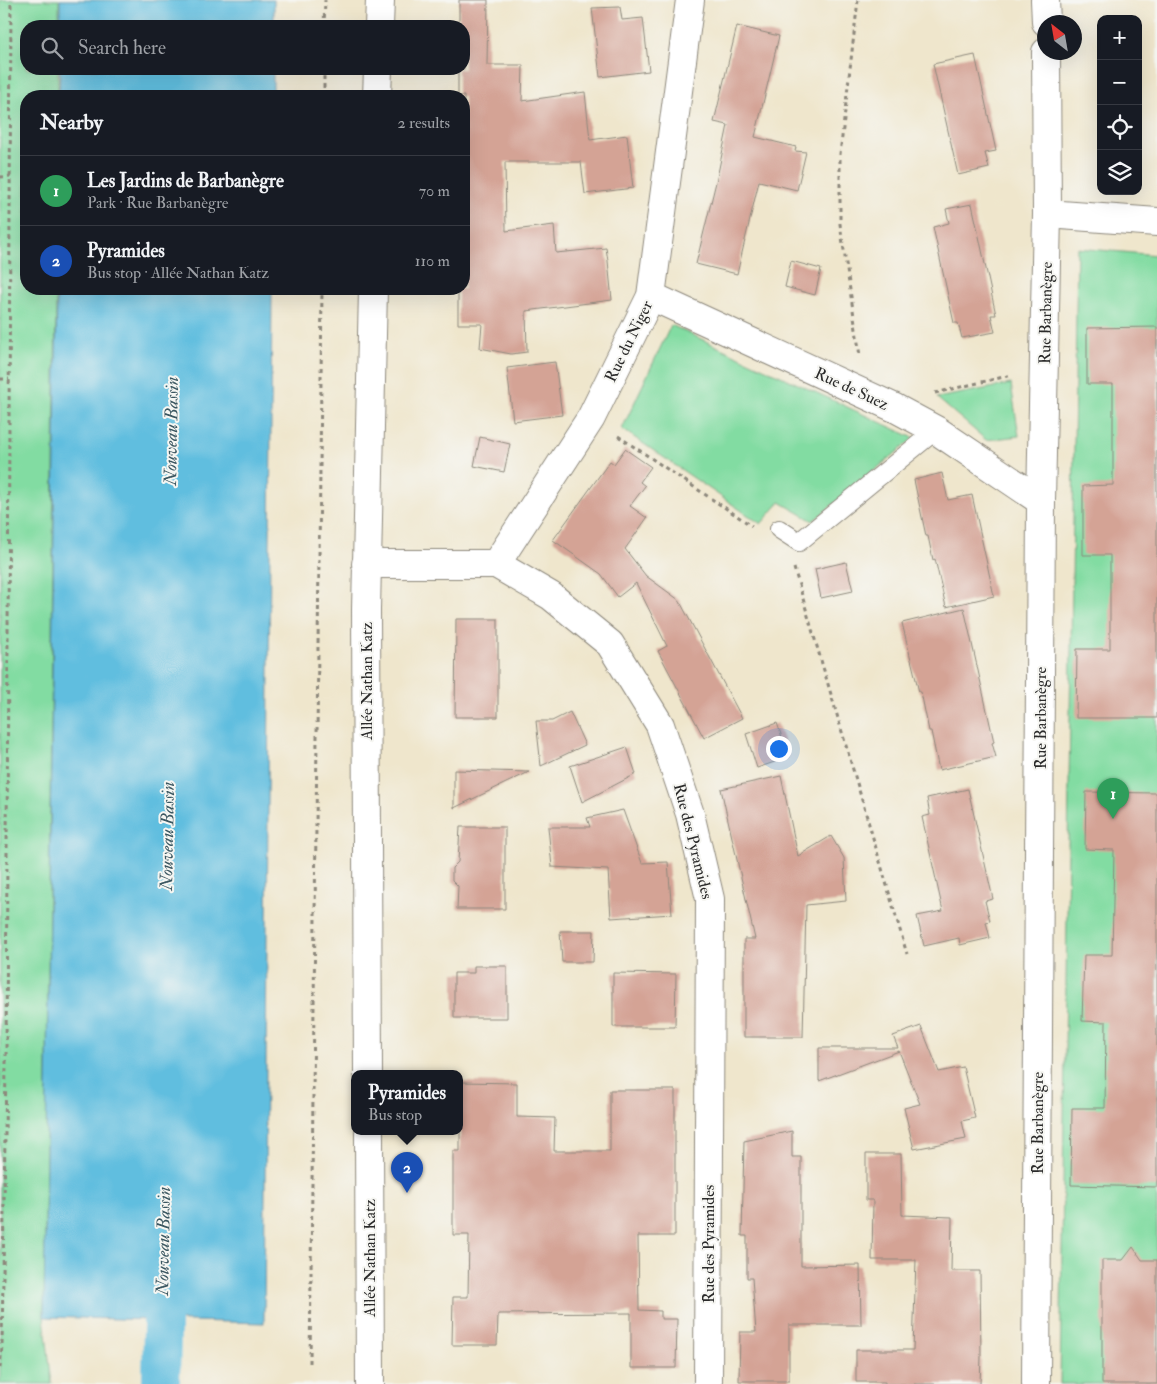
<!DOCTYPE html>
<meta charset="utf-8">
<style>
body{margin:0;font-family:"IM FELL Double Pica",serif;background:#20242c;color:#f1f3f6}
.controls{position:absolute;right:15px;top:15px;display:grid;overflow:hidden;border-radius:10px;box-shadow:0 5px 20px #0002}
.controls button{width:45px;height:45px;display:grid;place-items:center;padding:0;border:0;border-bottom:1px solid #363941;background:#171b24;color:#f1f3f6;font:25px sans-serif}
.compass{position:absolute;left:1037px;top:15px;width:45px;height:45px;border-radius:50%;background:#171b24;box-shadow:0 5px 20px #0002;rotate:329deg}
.you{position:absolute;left:778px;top:748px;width:18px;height:18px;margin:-12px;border:4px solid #fff;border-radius:50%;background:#1a73e8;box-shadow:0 0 0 8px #1a73e833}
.badge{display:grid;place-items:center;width:32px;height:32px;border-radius:50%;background:#1f6fb2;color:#fff;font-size:16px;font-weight:700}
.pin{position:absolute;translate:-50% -41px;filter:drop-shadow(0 1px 2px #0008)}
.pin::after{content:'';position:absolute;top:26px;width:18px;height:15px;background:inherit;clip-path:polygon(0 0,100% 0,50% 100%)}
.popup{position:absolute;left:351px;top:1070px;width:112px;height:65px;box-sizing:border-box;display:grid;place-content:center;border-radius:10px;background:#171b24;filter:drop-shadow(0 1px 4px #0005);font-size:16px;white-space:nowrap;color:#9ea1a6}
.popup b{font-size:19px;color:#f1f3f6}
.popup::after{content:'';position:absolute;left:50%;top:100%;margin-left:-10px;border:10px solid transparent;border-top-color:#171b24}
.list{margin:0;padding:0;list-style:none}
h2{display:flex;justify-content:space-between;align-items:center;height:65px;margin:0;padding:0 20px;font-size:21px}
h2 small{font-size:16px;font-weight:400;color:#9ea1a6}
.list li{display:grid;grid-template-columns:32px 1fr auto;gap:15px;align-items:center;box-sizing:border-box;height:70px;padding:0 20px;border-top:1px solid #363941}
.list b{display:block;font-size:19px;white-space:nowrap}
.list p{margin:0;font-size:16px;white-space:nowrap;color:#9ea1a6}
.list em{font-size:16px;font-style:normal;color:#9ea1a6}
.icon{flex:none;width:28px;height:28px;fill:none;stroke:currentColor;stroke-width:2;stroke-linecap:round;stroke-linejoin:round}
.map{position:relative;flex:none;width:1157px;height:1384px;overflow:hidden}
.search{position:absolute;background:#171b24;box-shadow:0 5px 20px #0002;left:20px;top:20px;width:450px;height:55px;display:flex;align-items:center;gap:12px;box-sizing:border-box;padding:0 18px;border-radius:20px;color:#9ea1a6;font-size:19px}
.panel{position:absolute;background:#171b24;box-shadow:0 5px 20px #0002;left:20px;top:90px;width:450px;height:205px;border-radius:20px}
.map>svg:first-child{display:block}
.green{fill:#82dca2;stroke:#568466}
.water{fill:#60bedf;stroke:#467485}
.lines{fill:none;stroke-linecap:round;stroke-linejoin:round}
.canal{stroke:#60bedf;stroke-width:38}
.building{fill:#d4a395}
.service-casing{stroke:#8d887c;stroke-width:20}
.minor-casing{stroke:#8d887c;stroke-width:30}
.primary-casing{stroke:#8d887c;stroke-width:30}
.path{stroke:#8d887c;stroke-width:3;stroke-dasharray:4 4;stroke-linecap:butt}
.service{stroke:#fff;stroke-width:18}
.minor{stroke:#fff;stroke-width:28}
.primary{stroke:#fff;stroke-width:28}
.labels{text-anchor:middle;stroke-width:4;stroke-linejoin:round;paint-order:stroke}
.street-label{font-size:16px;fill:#2b2b2b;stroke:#f6f6f2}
.water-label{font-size:18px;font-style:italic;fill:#3b5761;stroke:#f6f6f2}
</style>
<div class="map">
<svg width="1157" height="1384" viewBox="0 0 1157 1384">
<rect width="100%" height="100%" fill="#f6f6f2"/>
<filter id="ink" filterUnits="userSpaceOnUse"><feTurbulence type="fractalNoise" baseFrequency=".02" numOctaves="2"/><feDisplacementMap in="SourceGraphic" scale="10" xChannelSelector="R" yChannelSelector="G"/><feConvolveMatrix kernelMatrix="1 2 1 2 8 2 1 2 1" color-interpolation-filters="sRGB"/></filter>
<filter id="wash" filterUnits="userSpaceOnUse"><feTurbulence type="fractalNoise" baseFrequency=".0096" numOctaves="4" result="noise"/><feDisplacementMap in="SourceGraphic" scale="20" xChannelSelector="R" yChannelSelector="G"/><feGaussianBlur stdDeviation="1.12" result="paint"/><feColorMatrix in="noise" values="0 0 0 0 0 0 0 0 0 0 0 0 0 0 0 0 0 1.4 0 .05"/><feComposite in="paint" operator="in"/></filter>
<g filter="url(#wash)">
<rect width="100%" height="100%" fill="#efe6cc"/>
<g class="green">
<path d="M0,0H59V26H26V69H58V96H26V289H56L44,1317L52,1384H0Z"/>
<path d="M1077,248L1157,255V1384H1060Z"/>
<path d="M671,325L914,438L813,521L780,502L761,524L622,429Z"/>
<path d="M1011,384L1019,436L986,440L937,398Z"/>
</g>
<g class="water">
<rect x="60" y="0" width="214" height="26"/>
<path d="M60,69H273V96H59Z"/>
<path d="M57,289H272L264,1323L44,1317Z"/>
</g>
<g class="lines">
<path class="canal" d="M161,1384L163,1269"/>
</g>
<g id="blocks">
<g class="building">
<path d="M459,0H488L487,65H523L522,101L585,92L590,140L627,135L633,188L585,194L581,162H505L506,231L554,225L556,253L606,248L608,261L612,300L526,311L527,352L511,354L480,348L482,324H458V289H464V96H458V69H464V26H459Z"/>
<path d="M620,7L622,20L643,18L649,71L600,77L592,8Z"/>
<path d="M737,26L779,36L755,137L796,147L795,151L806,152L797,190L759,181L737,274L696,264L717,178L728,125L714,122Z"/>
<path d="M975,55L996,151L985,153L989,168L958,175L933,64Z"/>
<path d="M972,204L996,315H991L995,332L962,338L958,323H954L933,227L949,223L946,209Z"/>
<path d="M791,261L821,269L815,295L785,287Z"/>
<path d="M1157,327V718H1076L1077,649H1110V555H1083V486L1113,485V384H1087V328Z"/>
<path d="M555,362L562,415L513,421L507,368Z"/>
<path d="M480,437L510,444L504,472L474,466Z"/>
<path d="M625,449L651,467L640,482L645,486L630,506L647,518L625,549L646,576L679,600L742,718L704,738L658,651L667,646L636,583L618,597L601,574L553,540L610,461L614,464Z"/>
<path d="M942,473L948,500L972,495L994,596L946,607L935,559L933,560L928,536H926L914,480Z"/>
<path d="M846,562L853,591L821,598L815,569Z"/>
<path d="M964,608L994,742L992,743L996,757L939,770L931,731H929L921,692H919L902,623Z"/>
<path d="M456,619H498V717H455Z"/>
<path d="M570,712L585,745L541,766L536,721H552Z"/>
<path d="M777,723L789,757L757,768L746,734Z"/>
<path d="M627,747L636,774L582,802L570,766Z"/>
<path d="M454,770L529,772L454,808Z"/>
<path d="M781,776L798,856L831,836L844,858L846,901L806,905L803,1037H744V939H755L721,789Z"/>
<path d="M968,789L993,899L985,901L990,921L986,922L990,938L960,945L959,938L924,946L917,916L943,911L922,817L930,815L927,798Z"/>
<path d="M1086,792L1157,793V1187L1071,1185L1072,1108H1105L1106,1022L1082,1021L1084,955H1112L1114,850L1085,849Z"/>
<path d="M623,810L642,863L668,862L672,914L611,918L608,870L552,867L548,827H590L587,818Z"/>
<path d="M460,827H505V909H457L458,886L452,880V868L458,862Z"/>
<path d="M560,931H594L593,962H562Z"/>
<path d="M474,966H507V1018H454V973H474Z"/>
<path d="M613,973L676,974L675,1027H613Z"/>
<path d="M921,1026L939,1072L963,1067L975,1118L962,1121L966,1139L914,1149L904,1108L920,1104L899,1051L819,1081V1048H898L893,1036Z"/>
<path d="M460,1082L517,1083V1117L555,1118L554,1151H610V1090H675V1236H638L639,1310L661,1311V1319H677L676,1368H631V1313L498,1314L497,1345H452L453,1297H468L469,1235H453V1151H460Z"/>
<path d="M792,1131V1157H801V1266L860,1265L861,1325H789V1381H739L740,1332H756L752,1278H747V1236H742L744,1141Z"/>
<path d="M866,1154H901L902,1215L952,1217L951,1271H980L981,1357L980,1384H885V1382H856V1350H913L916,1260H872L873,1200H866Z"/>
<path d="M1133,1247L1142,1260H1157V1384H1102V1260H1123Z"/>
</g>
</g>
</g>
<g filter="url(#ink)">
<use href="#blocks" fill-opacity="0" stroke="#8d887c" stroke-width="1"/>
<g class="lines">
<defs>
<path id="service" d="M779,529L799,542L936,430"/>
<g id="minor">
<path d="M1045,0L1046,22"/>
<path d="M1047,214L1157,222"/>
<path d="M651,296L895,408L936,430L1041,501"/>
<path d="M366,564H496L551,596L610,644L660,725L690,814L710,899L708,1384"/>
<path d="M496,564L591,418L651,296L690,0"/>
<path d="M1036,1384L1041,501L1047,214L1046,52"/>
</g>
<g id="primary">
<path d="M379,26L380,0"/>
<path d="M377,96L378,69"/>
<path d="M368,1074L366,610L373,289"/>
<path d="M369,1132L370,1384"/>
</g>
</defs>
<use href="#service" class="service-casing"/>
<use href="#minor" class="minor-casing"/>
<use href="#primary" class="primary-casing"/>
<g class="path">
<path d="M858,0L840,154V224L860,356"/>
<path d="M324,26L325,0"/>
<path d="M324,96V69"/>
<path d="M0,177L11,176"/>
<path d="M0,379H9"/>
<path d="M935,393L1012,375"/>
<path d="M618,436L752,526"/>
<path d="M794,568L907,954"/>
<path d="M310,1363L322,289"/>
<path d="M0,1368L2,1345L6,1065L11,0"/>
</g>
<use href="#service" class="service"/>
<use href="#minor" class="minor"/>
<use href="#primary" class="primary"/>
</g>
</g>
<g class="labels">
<g class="street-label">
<text transform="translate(1045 313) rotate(-89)" y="6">Rue Barbanègre</text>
<text transform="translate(628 341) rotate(-64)" y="6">Rue du Niger</text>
<text transform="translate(852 388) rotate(25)" y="6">Rue de Suez</text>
<text transform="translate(366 681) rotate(-90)" y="6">Allée Nathan Katz</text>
<text transform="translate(1040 718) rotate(-90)" y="6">Rue Barbanègre</text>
<text transform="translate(694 841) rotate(76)" y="6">Rue des Pyramides</text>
<text transform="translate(1037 1123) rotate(-90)" y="6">Rue Barbanègre</text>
<text transform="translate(708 1244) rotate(-90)" y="6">Rue des Pyramides</text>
<text transform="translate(369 1258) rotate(-90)" y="6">Allée Nathan Katz</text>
</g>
<g class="water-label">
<text transform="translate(171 431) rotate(-89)" y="6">Nouveau Bassin</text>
<text transform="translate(167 836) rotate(-89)" y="6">Nouveau Bassin</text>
<text transform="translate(163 1241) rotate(-89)" y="6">Nouveau Bassin</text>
</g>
</g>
</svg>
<div class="controls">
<button>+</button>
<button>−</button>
<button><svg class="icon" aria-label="locate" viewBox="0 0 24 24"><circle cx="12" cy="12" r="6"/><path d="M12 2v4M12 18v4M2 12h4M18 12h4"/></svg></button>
<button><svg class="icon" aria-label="layers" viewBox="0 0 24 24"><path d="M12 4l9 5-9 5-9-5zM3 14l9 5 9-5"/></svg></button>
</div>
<svg class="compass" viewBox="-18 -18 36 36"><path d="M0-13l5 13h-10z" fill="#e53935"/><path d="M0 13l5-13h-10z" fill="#9ea1a6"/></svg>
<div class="you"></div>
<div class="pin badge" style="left:1113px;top:819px;background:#2e9e5b">1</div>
<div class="pin badge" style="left:407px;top:1193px;background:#1a4fb4">2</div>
<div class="popup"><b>Pyramides</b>Bus stop</div>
<div class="search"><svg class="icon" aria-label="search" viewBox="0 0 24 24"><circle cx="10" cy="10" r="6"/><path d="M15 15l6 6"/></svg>Search here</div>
<section class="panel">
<h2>Nearby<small>2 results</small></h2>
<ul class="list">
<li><span class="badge" style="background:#2e9e5b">1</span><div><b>Les Jardins de Barbanègre</b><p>Park · Rue Barbanègre</p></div><em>70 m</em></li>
<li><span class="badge" style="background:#1a4fb4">2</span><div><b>Pyramides</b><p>Bus stop · Allée Nathan Katz</p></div><em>110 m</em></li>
</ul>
</section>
</div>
